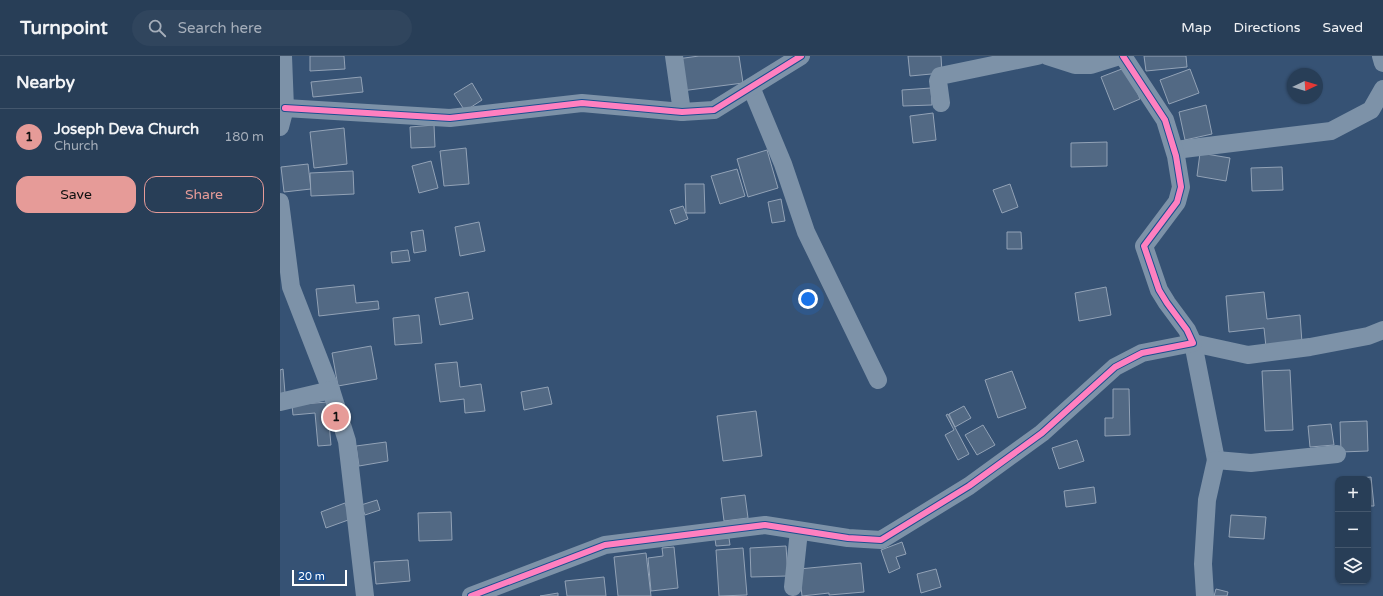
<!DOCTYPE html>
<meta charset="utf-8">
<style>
body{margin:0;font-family:"Varela Round",sans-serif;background:#30455d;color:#f1f3f6}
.controls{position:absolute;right:12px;bottom:12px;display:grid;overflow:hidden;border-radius:8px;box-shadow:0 1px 3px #0004}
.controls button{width:36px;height:36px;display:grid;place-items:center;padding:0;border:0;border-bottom:1px solid #44576d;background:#283e57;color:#f1f3f6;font:20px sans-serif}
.compass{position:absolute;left:1007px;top:12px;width:36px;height:36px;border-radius:50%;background:#283e57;box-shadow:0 1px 3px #0004;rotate:86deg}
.scale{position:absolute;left:12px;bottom:10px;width:55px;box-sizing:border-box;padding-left:4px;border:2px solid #fff;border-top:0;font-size:11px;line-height:14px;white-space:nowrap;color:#fff;-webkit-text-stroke:3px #1b4f8f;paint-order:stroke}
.you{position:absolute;left:528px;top:243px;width:14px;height:14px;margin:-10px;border:3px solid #fff;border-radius:50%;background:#1a73e8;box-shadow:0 0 0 6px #1a73e833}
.badge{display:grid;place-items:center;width:26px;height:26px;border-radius:50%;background:#e69b98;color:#111;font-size:13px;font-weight:700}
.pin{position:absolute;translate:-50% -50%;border:2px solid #fff;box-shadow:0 1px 4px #0006}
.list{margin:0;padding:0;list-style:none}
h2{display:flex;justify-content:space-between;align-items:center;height:52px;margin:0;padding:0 16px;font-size:17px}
h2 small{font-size:13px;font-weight:400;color:#a5aeba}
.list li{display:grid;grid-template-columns:26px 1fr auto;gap:12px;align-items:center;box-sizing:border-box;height:56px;padding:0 16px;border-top:1px solid #44576d}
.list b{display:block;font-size:15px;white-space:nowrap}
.list p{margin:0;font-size:13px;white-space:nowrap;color:#a5aeba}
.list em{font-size:13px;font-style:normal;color:#a5aeba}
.actions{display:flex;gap:8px;padding:12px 16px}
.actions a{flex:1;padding:9px 0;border:1px solid #e69b98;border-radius:12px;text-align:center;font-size:14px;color:#e69b98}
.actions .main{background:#e69b98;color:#111}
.icon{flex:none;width:22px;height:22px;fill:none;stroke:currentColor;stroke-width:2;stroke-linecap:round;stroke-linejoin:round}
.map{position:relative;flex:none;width:1103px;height:540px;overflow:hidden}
header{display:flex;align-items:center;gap:24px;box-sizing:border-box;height:56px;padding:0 20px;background:#283e57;border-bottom:1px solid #44576d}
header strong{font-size:19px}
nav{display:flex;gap:22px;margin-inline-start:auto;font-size:14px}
.search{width:280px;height:36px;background:#30455d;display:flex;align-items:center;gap:10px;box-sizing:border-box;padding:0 14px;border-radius:22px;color:#a5aeba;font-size:15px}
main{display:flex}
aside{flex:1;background:#283e57}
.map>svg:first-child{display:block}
.building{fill:#526984;stroke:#92a2b6}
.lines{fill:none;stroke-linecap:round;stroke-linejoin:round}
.minor{stroke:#7d92a8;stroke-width:18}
.cycleway-casing{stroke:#1b4f8f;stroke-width:8}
.cycleway{stroke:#ff80c0;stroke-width:6}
</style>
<header>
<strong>Turnpoint</strong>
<div class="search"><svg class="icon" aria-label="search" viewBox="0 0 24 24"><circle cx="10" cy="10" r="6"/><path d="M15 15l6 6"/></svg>Search here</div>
<nav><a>Map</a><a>Directions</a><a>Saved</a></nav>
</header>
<main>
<aside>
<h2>Nearby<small></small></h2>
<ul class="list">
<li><span class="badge">1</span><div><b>Joseph Deva Church</b><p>Church</p></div><em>180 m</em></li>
</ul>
<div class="actions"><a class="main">Save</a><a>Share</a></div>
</aside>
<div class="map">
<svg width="1103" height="540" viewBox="0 0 1103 540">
<rect width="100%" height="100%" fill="#365274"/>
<g class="building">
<path d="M30,0H64L65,13L30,15Z"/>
<path d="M419,0H459L463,27L401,35L397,3Z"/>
<path d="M628,0H661L662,17L630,20Z"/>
<path d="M864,0H906L907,11L866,15Z"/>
<path d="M847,11L860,43L834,54L821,21Z"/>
<path d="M910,13L919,37L889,48L880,24Z"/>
<path d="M81,21L83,36L33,41L31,26Z"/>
<path d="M192,27L202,44L185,55L174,38Z"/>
<path d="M651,32L652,49L623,50L622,34Z"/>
<path d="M926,49L932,78L905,84L899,56Z"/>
<path d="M653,57L656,84L633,87L630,60Z"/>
<path d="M154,69L155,91L131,92L130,71Z"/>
<path d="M64,72L67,108L34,112L30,76Z"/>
<path d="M827,86V110L791,111V87Z"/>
<path d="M186,92L189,128L164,130L160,95Z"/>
<path d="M487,94L498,132L468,141L457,103Z"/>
<path d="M920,97L950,102L946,125L917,120Z"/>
<path d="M151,105L158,132L139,137L132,110Z"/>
<path d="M28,108L31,133L4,136L1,111Z"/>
<path d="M1002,111L1003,134L972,135L971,112Z"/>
<path d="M457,113L465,140L440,148L431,120Z"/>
<path d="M73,115L74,138L31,140L30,117Z"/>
<path d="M405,128H424L425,157H406Z"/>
<path d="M730,128L738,151L722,157L713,134Z"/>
<path d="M501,143L505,165L492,167L488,146Z"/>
<path d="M403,150L408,163L395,168L390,154Z"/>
<path d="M199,166L205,195L180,200L175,171Z"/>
<path d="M143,174L146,195L134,197L131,176Z"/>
<path d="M727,176H741L742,193H727Z"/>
<path d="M128,194L130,205L112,207L111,196Z"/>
<path d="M74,229L76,247L98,245L99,253L39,260L36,233Z"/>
<path d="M826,231L831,259L799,265L795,237Z"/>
<path d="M188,236L193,263L160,269L155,242Z"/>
<path d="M984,236L987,263L1020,259L1022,287L986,291L984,272L949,276L946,240Z"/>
<path d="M139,259L142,287L115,289L113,262Z"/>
<path d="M91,290L97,323L58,330L52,297Z"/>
<path d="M177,306L180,331L201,328L205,355L185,357L184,343L160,346L155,308Z"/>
<path d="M3,313L5,337L0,338V314Z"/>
<path d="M1010,314L1013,374L985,375L982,315Z"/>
<path d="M732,315L746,352L718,362L705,324Z"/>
<path d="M268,331L272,348L244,354L241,336Z"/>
<path d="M833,333H849L850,379L825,380V362H833Z"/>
<path d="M47,346L51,389L38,390L35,357L13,359L12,349Z"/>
<path d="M684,350L691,362L675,371L669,358Z"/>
<path d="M476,355L482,400L443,405L437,360Z"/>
<path d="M668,358L689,398L678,404L665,379L674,374L666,359Z"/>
<path d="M1087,365L1088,395L1061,396L1060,366Z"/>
<path d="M1051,368L1054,389L1030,391L1028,370Z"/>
<path d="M703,369L715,389L697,399L685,379Z"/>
<path d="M797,384L804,405L779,413L772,392Z"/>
<path d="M106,386L108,405L79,410L76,390Z"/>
<path d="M1091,421L1094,450H1088V423H1066Z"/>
<path d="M814,431L816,447L786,451L784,435Z"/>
<path d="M465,439L468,462L444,465L441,442Z"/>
<path d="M97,444L100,454L85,459L81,449Z"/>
<path d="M65,447L71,463L46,472L41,456Z"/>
<path d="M171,456L172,484L139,485L138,457Z"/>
<path d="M951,459L986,461L984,483L949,481Z"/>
<path d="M449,482L450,489L436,490L435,483Z"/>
<path d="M622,486L626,498L616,501L620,512L609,517L601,494Z"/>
<path d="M506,490L508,520L471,521L470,492Z"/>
<path d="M394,491L398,532L371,535L368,502L383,500L382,492Z"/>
<path d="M463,492L467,539L439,540L436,494Z"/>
<path d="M366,497L371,540H338L334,501Z"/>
<path d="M128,504L130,525L96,528L94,506Z"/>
<path d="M581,507L584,536L549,539V537L522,540L519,513Z"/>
<path d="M656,513L661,531L641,537L637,518Z"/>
<path d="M324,521L326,540H287L285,525Z"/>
<path d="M936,533L948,536L947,540H934Z"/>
<path d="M278,537V540H260Z"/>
</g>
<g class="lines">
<g class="minor">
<path d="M394,0L402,56"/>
<path d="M767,0L795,9H811L840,0"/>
<path d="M1101,0L1103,7"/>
<path d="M471,31L503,108L526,176L598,324"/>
<path d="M661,47L658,25L660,20L757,0"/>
<path d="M5,52L170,62L302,47L402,56L434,54L521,0"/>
<path d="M0,71L5,52L3,0"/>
<path d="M895,94L1051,75L1091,54L1103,33"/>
<path d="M0,146L11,231L51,334L67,385L85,540"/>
<path d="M0,346L51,334"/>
<path d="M936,404L913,287L968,299L1030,291L1088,280L1103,274"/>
<path d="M513,531L519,475"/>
<path d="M191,540L325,489L485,469L568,482L601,484L689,430L762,377L835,311L862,297L913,287L907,274L887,247L879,234L864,190L897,146L901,131L896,100L885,64L843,0"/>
<path d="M925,540L923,508L927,444L936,404L971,407L1057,398"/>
</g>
<defs>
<g id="cycleway">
<path d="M5,52L170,62L302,47L402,56L434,54L521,0"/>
<path d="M191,540L325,489L485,469L568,482L601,484L689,430L762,377L835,311L862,297L913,287L907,274L887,247L879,234L864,190L897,146L901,131L896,100L885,64L843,0"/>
</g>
</defs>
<use href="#cycleway" class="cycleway-casing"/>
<use href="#cycleway" class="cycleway"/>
</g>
</svg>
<div class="controls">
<button>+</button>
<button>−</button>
<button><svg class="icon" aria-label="layers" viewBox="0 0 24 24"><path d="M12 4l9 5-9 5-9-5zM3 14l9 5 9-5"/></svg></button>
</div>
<svg class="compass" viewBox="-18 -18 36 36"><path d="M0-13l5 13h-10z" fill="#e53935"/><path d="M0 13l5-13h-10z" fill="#a5aeba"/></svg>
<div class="scale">20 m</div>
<div class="you"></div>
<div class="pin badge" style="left:56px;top:361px">1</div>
</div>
</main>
